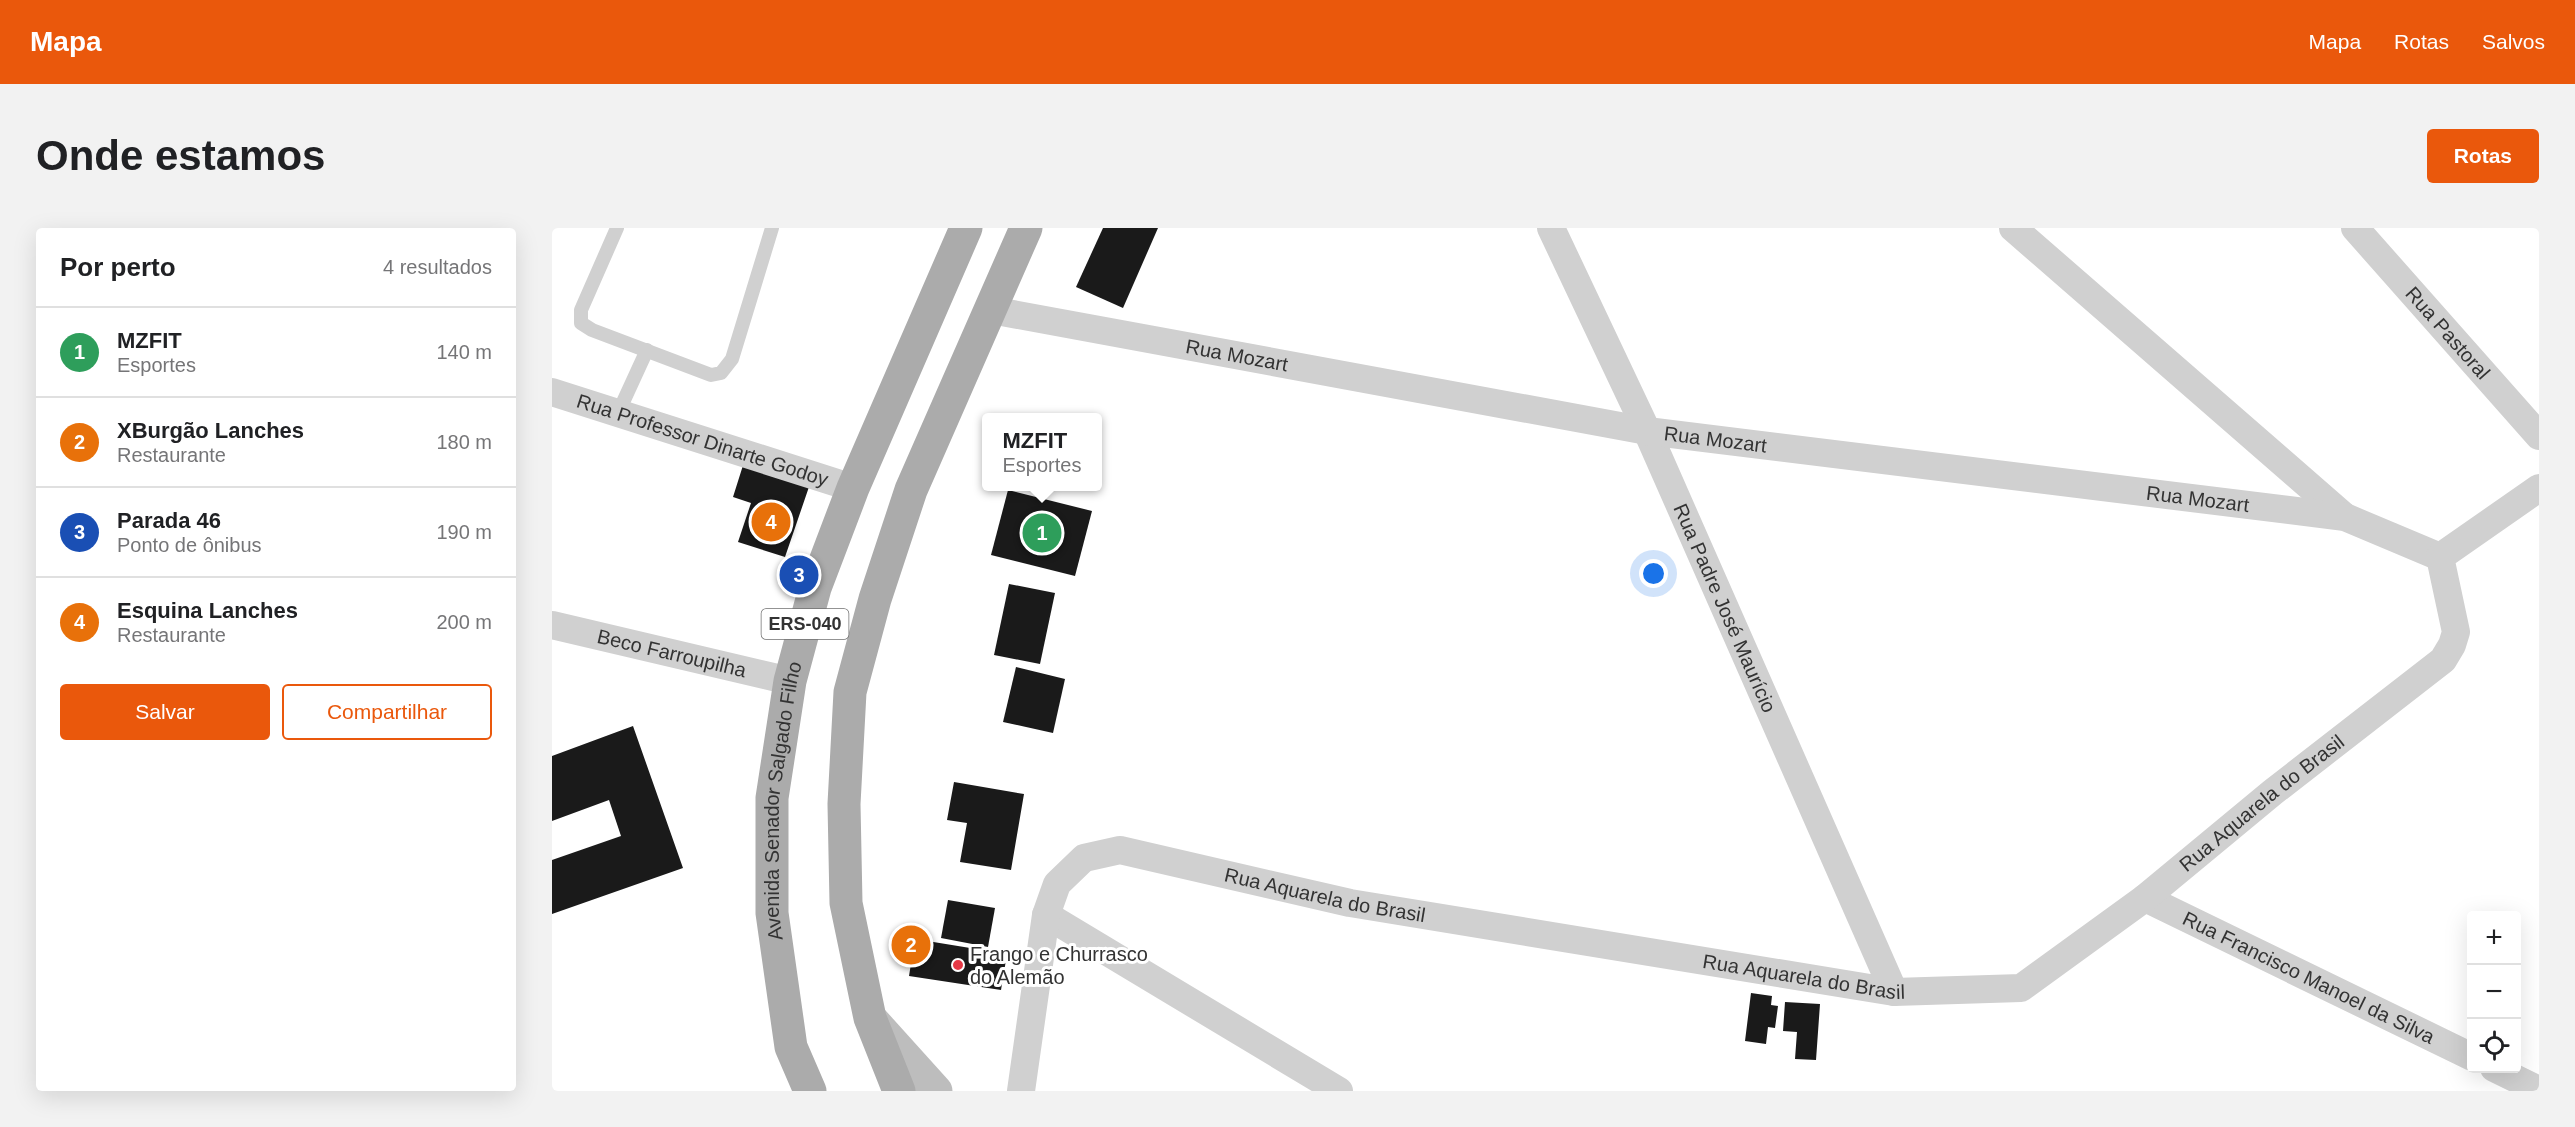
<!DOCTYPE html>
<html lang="pt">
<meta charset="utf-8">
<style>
body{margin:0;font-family:Arial,sans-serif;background:#f2f2f2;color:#202124}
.controls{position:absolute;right:18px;bottom:18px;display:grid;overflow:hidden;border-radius:6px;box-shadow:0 6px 24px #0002}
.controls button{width:54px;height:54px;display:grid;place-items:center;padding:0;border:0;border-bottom:2px solid #e0e0e0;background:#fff;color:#202124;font:30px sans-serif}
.you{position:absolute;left:1102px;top:346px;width:21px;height:21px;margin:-15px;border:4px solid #fff;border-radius:50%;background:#1a73e8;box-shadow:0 0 0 9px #1a73e833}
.badge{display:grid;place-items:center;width:39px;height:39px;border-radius:50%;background:#ea580c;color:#fff;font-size:20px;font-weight:700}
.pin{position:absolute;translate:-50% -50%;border:3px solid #fff;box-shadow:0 2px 6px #0006}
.popup{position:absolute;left:430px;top:185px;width:120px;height:78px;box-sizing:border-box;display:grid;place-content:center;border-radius:6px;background:#fff;filter:drop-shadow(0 2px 4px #0005);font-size:20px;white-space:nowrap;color:#757577}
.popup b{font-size:22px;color:#202124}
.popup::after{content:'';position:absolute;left:50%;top:100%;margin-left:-12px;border:12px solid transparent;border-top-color:#fff}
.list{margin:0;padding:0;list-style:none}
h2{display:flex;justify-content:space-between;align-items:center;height:78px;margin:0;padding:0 24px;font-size:26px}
h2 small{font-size:20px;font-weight:400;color:#757577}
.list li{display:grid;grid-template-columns:39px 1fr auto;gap:18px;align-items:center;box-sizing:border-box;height:90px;padding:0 24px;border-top:2px solid #e0e0e0}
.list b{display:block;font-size:22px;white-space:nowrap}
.list p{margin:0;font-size:20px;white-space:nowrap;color:#757577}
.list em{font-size:20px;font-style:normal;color:#757577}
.actions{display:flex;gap:12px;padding:18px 24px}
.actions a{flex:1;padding:14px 0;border:2px solid #ea580c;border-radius:6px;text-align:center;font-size:21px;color:#ea580c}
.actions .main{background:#ea580c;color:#fff}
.icon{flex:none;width:33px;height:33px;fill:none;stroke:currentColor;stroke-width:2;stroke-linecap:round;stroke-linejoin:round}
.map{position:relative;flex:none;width:1987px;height:863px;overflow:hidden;border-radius:6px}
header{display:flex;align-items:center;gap:36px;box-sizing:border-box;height:84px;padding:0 30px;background:#ea580c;color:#fff}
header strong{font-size:28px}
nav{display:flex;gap:33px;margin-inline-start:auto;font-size:21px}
.intro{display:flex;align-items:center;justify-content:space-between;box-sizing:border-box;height:144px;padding:0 36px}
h1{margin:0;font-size:42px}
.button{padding:15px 27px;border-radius:6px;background:#ea580c;color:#fff;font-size:21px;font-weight:700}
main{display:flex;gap:36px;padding:0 36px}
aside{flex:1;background:#fff;border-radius:6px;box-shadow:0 6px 24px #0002}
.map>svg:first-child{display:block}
.building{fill:#1a1a1a}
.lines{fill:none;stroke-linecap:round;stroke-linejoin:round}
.lane{stroke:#d0d0d0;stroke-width:14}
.street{stroke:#d0d0d0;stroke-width:28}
.secondary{stroke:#bdbdbd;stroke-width:33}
.primary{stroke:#ababab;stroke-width:33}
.poi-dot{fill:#e63946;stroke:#fff;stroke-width:2}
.labels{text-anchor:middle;stroke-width:6;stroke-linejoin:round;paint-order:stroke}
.shield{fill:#fff;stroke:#707070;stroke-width:1.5}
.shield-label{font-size:18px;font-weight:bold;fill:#333}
.street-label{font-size:20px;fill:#333;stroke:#fff}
.poi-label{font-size:20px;fill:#333;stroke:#fff;text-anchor:start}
</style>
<header>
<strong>Mapa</strong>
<nav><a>Mapa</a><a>Rotas</a><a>Salvos</a></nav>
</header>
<div class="intro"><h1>Onde estamos</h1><a class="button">Rotas</a></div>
<main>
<aside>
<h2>Por perto<small>4 resultados</small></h2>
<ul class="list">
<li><span class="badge" style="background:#2e9e5b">1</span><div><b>MZFIT</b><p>Esportes</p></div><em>140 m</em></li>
<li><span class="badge" style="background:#e8710a">2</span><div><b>XBurgão Lanches</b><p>Restaurante</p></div><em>180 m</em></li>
<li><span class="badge" style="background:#1a4fb4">3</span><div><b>Parada 46</b><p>Ponto de ônibus</p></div><em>190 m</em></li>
<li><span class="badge" style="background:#e8710a">4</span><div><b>Esquina Lanches</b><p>Restaurante</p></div><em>200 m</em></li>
</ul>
<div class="actions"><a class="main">Salvar</a><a>Compartilhar</a></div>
</aside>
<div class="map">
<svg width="1987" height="863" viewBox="0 0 1987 863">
<rect width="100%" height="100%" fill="#fff"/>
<g class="building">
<path d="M551,0H606L571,80L524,59Z"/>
<path d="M193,231L259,253L233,329L186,314L199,275L181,269Z"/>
<path d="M456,262L540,283L523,348L439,327Z"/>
<path d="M457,356L503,365L488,436L442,427Z"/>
<path d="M464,439L513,451L501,505L451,494Z"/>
<path d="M81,498L131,640L0,686V632L69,608L57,572L0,593V528Z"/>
<path d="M402,554L472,566L459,642L408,634L415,595L395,592Z"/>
<path d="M396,672L443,680L436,719L389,710Z"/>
<path d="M363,711L455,726L449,762L357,748Z"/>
<path d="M1199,765L1220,768L1219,777L1226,778L1223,800L1216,799L1214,816L1193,813Z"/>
<path d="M1233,774L1268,776L1264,832L1243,831L1245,804L1231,803Z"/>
</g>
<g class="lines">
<g class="lane">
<path d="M65,0L29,82V95L40,102L159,147L169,145L180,131L220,0"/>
<path d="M67,183L95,122"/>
</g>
<g class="street">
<path id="s1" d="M999,0L1095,203L1342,764"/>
<path d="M1461,0L1793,289"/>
<path id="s2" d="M1803,0L1987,208"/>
<path id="s3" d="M439,82L1095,203L1793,289L1888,329"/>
<path id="s4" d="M0,164L301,260"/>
<path id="s5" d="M0,397L238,453"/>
<path id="s6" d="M1593,670L1920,829"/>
<path d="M494,687L787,863"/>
<path d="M1942,840L1987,862"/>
<path id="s7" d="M469,863L494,687L505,656L532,630L568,622L798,675L1342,764L1469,760L1593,670L1721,564L1891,432L1900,417L1904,404L1888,329L1987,260"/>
</g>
<path class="secondary" d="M319,791L384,863"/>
<g class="primary">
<path id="s8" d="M258,863L239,819L220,685V570L238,453L263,360L301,260L414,0"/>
<path d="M347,863L318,790L294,675L292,576L298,464L323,371L359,262L474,0"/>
</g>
</g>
<circle class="poi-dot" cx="406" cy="737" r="6"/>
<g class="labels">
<rect class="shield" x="209.5" y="381" width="87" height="30" rx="4.5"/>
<g class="shield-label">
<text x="253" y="402">ERS-040</text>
</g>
<g class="street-label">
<text dy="7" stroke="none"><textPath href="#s2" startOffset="140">Rua Pastoral</textPath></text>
<text dy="7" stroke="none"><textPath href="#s3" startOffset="250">Rua Mozart</textPath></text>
<text dy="7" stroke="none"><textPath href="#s3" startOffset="736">Rua Mozart</textPath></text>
<text dy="7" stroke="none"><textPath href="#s4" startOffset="158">Rua Professor Dinarte Godoy</textPath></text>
<text dy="7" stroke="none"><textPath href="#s3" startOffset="1222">Rua Mozart</textPath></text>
<text dy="7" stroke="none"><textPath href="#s1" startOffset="418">Rua Padre José Maurício</textPath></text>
<text dy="7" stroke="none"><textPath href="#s5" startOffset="123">Beco Farroupilha</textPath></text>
<text dy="7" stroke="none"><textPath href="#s8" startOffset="296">Avenida Senador Salgado Filho</textPath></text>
<text dy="7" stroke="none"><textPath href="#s7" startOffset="1503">Rua Aquarela do Brasil</textPath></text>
<text dy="7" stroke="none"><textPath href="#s7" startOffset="495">Rua Aquarela do Brasil</textPath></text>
<text dy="7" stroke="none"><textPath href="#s7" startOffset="981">Rua Aquarela do Brasil</textPath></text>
<text dy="7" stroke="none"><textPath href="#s6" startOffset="182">Rua Francisco Manoel da Silva</textPath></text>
</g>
<g class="poi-label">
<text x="418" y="733">Frango e Churrasco<tspan x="418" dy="23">do Alemão</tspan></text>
</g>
</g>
</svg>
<div class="controls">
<button>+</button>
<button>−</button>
<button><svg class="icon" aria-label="locate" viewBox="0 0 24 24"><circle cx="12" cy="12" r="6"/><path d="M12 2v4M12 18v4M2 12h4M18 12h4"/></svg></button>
</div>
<div class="you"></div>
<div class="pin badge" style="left:490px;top:305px;background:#2e9e5b">1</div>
<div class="popup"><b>MZFIT</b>Esportes</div>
<div class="pin badge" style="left:359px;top:717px;background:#e8710a">2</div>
<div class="pin badge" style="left:247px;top:347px;background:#1a4fb4">3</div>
<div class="pin badge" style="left:219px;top:294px;background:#e8710a">4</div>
</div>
</main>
